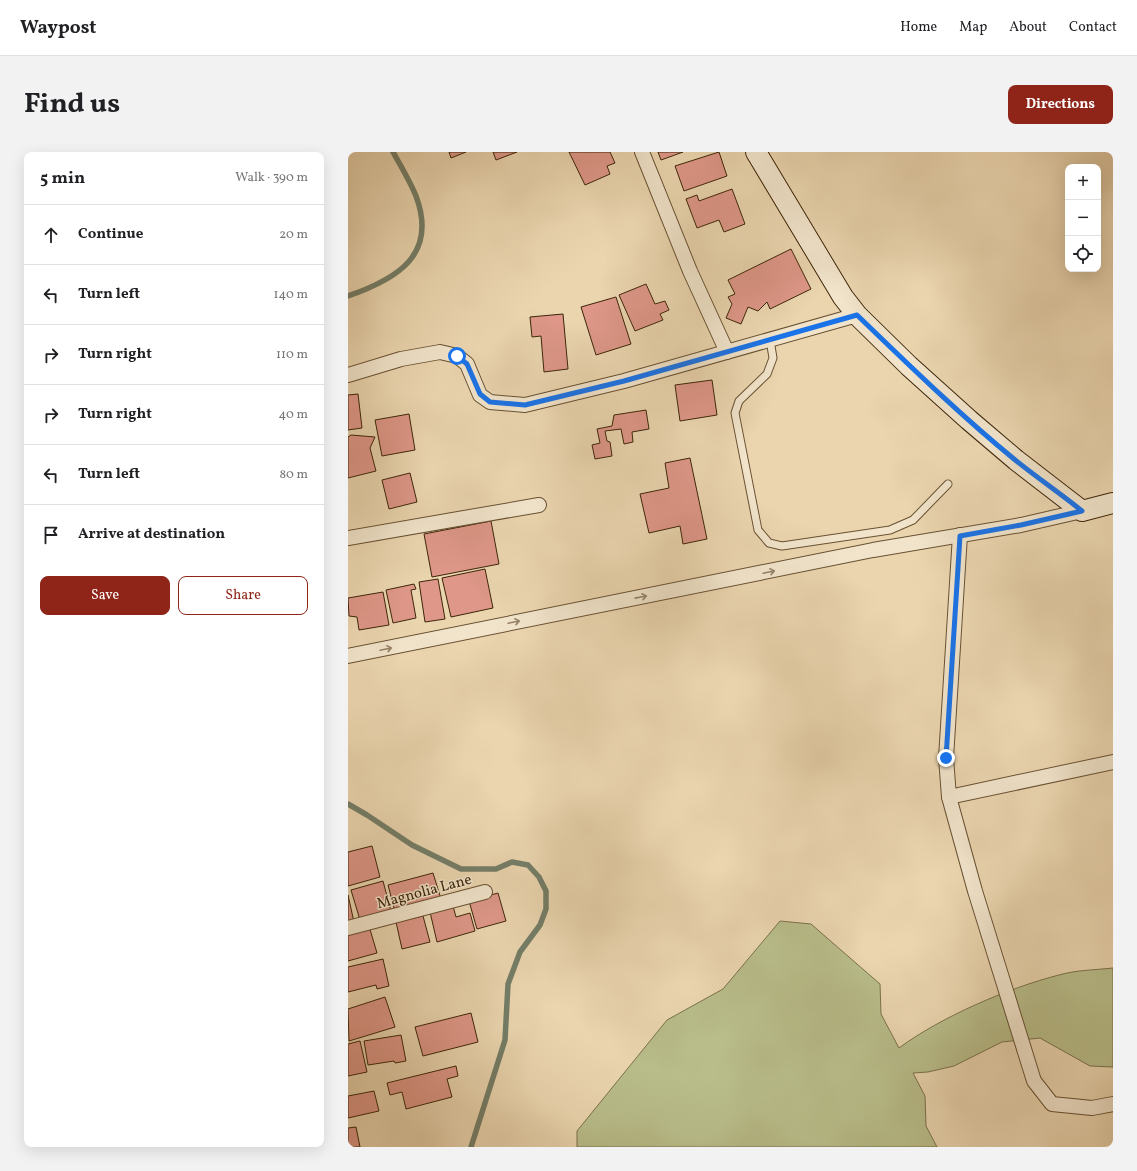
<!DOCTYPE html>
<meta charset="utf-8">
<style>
body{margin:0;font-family:Vollkorn,serif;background:#f2f2f2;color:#202124}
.controls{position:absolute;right:12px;top:12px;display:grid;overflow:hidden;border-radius:8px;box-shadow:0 4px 16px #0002}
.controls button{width:36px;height:36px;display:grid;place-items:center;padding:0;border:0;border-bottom:1px solid #e0e0e0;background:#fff;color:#202124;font:20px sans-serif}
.stop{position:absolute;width:12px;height:12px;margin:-9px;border:3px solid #1a73e8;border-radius:50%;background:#fff}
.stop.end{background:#1a73e8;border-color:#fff;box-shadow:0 1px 4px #0008}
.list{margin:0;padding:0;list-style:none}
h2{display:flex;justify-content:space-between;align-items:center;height:52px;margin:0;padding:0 16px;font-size:17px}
h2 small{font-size:13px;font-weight:400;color:#757577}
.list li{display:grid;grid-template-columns:26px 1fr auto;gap:12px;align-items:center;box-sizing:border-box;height:60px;padding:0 16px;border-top:1px solid #e0e0e0}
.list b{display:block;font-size:15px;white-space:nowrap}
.list em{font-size:13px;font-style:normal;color:#757577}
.actions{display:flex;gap:8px;padding:12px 16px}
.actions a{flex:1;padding:9px 0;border:1px solid #8f2418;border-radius:8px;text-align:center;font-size:14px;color:#8f2418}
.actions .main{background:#8f2418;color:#fff}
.icon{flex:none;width:22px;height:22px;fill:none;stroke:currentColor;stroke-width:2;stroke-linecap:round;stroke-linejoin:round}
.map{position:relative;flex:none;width:765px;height:995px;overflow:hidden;border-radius:8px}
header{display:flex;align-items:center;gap:24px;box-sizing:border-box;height:56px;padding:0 20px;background:#fff;border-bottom:1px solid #e0e0e0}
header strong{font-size:19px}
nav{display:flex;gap:22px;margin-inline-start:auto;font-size:14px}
.intro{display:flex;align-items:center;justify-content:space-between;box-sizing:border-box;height:96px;padding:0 24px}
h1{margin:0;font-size:28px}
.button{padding:10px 18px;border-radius:8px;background:#8f2418;color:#fff;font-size:14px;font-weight:700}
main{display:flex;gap:24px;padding:0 24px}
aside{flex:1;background:#fff;border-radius:8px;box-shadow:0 4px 16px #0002}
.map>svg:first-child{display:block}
.green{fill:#b8bd8a;stroke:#7a714a}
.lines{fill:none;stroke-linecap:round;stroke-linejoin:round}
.stream{stroke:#747e68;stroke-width:5.5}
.building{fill:#de9788;stroke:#3d2509}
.lane-casing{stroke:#685132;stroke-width:9}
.street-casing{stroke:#685132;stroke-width:16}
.secondary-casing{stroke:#3d2509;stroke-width:22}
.lane{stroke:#f1e4cb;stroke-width:7}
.street{stroke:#f1e4cb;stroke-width:14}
.secondary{stroke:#f1e4cb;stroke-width:20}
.oneway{stroke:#97846a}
.route{stroke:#1a73e8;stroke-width:5}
.labels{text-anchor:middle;stroke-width:3;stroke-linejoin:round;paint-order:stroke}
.street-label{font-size:15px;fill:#3d2509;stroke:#f1e4cb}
</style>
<header>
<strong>Waypost</strong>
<nav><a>Home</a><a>Map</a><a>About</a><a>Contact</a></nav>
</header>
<div class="intro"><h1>Find us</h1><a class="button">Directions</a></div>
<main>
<aside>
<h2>5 min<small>Walk · 390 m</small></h2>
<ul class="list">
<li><svg class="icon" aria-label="ahead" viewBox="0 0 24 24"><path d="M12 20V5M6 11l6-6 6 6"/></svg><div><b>Continue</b></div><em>20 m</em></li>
<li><svg class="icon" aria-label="left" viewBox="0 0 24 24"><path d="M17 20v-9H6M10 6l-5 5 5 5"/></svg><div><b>Turn left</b></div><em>140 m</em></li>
<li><svg class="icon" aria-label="right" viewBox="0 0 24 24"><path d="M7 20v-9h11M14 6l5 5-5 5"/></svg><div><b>Turn right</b></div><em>110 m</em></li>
<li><svg class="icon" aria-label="right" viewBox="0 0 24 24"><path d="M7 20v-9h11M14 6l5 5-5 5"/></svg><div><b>Turn right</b></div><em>40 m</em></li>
<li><svg class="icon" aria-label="left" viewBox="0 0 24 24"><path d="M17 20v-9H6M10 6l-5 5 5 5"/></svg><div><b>Turn left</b></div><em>80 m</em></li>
<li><svg class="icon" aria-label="arrive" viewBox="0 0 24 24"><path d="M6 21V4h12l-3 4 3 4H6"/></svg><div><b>Arrive at destination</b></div></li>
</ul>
<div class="actions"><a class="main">Save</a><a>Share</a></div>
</aside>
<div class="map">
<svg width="765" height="995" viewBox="0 0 765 995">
<rect width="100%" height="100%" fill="#ead5af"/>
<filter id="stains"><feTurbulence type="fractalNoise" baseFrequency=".005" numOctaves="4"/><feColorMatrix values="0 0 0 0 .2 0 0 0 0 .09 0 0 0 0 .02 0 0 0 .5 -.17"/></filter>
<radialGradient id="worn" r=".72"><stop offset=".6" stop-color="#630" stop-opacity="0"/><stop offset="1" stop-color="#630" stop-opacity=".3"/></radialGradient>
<path class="green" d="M432,769L463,772L532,832L533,862L551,896C593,865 660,836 711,823C728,818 747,818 765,816V915L742,914L692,886L654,890L606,914L580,920L565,921L577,944L578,974L589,995H229V979L319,868L375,837Z"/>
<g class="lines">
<g class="stream">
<path d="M0,144C49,127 90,103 68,44C62,29 53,14 45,0"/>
<path d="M0,652L19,663L64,693L113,717H148L164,710L180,713L191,725L198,739V757L192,773L172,800L160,832L157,888L123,995"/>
</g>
</g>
<g class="building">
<path d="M101,0H118L103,6Z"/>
<path d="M145,0H169L148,8Z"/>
<path d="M221,0H262L267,11L259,14L262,22L237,33Z"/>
<path d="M310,0H335L313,8Z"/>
<path d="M371,0L379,24L336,39L327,14Z"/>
<path d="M384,37L397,72L376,80L371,68L349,76L338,47L349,43L351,49Z"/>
<path d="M443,97L463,137L422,157L419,150L410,159L400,155L393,172L378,166L384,152L380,145L387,142L380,128Z"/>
<path d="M298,132L307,152L317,149L321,158L312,162L315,168L287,179L271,143Z"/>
<path d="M268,145L283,192L248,203L233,155Z"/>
<path d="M215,162L220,217L196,220L193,184L184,185L182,165Z"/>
<path d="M364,228L369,263L332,269L327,233Z"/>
<path d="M10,242L14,276L0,278V243Z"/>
<path d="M298,258L301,277L284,280L285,290L276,292L273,277L257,279L259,289L262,290L264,304L247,307L244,293L252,291L249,277L264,274L266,263Z"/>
<path d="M61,262L67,298L34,304L27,268Z"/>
<path d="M3,283L27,285L22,296L28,319L0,326V285Z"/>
<path d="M342,306L359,387L335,392L332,374L301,381L292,342L321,336L317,311Z"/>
<path d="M62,321L69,350L41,357L34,328Z"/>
<path d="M143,369L151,412L84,425L76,382Z"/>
<path d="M137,417L145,456L103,465L94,426Z"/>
<path d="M90,427L97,467L77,470L71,430Z"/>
<path d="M66,432L68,437L63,438L68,466L45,471L38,438Z"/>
<path d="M35,440L41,473L11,478L9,465L1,464L0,446Z"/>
<path d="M24,694L32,725L0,734V700Z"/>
<path d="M85,721L93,747L47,760L40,733Z"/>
<path d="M35,729L43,759L12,768L3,738Z"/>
<path d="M150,741L158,769L129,777L121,749Z"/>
<path d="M0,743L6,770L0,772Z"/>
<path d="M105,754L108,765L122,761L127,779L89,790L82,760Z"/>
<path d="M75,764L82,790L54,797L48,770Z"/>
<path d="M21,774L29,801L0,809V780Z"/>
<path d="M35,807L41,834L29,837L28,833L0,840V815Z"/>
<path d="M37,845L47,875L1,889L0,857Z"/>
<path d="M123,861L130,890L75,904L67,875Z"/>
<path d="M53,883L58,909L47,911L46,909L20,913L16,889Z"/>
<path d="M12,889L19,920L0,924V892Z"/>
<path d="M108,914L110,924L99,927L104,945L58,957L54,940L42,943L39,931Z"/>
<path d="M26,939L31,959L0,966V944Z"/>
<path d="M8,975L12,995H0V976Z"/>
</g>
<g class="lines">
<defs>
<path id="lane" d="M422,188L425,206L419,222L391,249L387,261L410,378L421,391L434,394L542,378L565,368L600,332"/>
<g id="street">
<path d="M294,0L342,119L379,200"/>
<path d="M0,223L53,207L92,200L109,204L119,212L132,243L142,250L177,253L276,229L509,163"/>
<path d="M612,383L598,606L601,645L627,739L686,929L704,952L744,956L765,952"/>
<path d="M0,386L191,353"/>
<path d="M0,504L525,398L673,373L734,359"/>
<path d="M601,645L765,610"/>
<path d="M0,776L137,740"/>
</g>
<path id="secondary" d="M408,0L495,145L509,163L561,214L621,268L668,308L734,359L765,351"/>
</defs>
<use href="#lane" class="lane-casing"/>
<use href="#street" class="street-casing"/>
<use href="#secondary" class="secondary-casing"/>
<use href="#lane" class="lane"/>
<use href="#street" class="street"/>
<use href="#secondary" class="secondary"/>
</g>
<defs><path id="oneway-shaft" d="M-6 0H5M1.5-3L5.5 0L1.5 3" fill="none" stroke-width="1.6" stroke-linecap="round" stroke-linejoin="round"/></defs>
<g class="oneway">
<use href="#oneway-shaft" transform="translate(421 420) rotate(-12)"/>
<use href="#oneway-shaft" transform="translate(293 445) rotate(-11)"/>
<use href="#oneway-shaft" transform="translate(166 470) rotate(-12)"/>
<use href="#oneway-shaft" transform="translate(38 497) rotate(-12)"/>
</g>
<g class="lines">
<path class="route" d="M109,204L119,212L132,242L142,250L177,253L276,229L509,163C560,212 611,262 666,307C688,325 712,341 734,359L673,373L612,384L598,606"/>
</g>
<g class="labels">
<g class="street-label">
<text transform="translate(76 739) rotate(-15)" y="5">Magnolia Lane</text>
</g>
</g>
<rect width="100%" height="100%" filter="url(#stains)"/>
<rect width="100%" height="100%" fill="url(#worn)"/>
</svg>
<div class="controls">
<button>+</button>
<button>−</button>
<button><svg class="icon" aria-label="locate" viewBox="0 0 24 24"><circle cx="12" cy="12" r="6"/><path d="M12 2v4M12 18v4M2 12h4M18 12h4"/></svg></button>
</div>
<div class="stop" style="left:109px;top:204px"></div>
<div class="stop end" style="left:598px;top:606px"></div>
</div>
</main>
